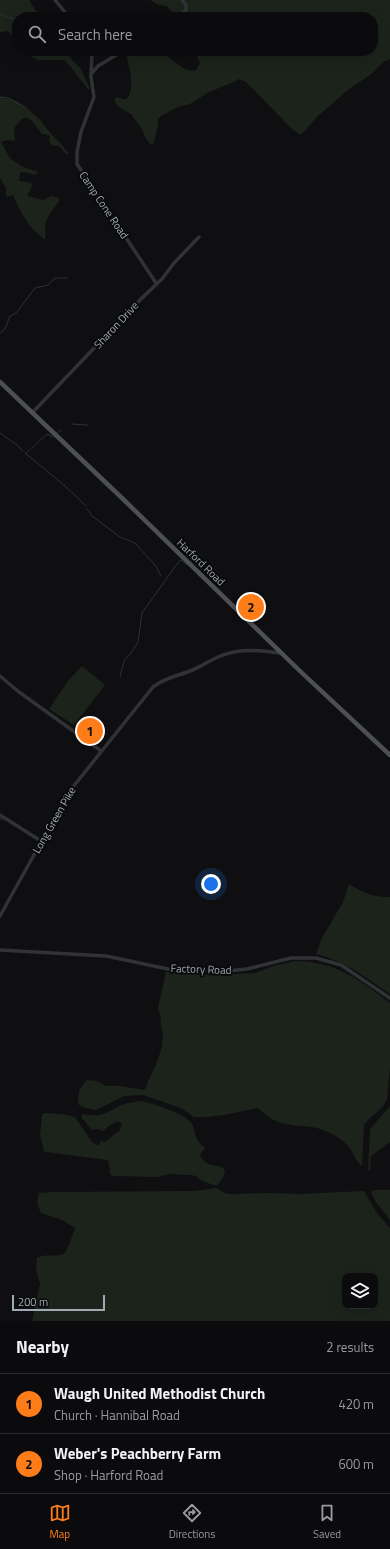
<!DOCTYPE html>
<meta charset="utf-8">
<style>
body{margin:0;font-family:"Titillium Web",sans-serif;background:#19191b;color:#f1f3f6}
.controls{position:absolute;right:12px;bottom:12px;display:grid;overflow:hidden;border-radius:8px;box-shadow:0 4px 16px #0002}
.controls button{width:36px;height:36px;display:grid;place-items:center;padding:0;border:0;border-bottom:1px solid #2b2b2e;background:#0b0b0d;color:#f1f3f6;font:20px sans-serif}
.scale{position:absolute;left:12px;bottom:10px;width:93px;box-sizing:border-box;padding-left:4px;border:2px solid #9faab3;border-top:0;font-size:11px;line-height:14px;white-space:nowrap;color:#9faab3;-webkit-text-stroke:3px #0a0a0b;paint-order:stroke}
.you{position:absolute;left:211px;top:884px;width:14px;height:14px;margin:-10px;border:3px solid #fff;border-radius:50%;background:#1a73e8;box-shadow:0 0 0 6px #1a73e833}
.badge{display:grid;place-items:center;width:26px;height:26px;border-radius:50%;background:#fe7d19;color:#111;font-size:13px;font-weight:700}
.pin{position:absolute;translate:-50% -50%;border:2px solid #fff;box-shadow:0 1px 4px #0006}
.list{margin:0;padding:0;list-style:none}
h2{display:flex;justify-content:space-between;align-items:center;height:52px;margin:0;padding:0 16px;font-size:17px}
h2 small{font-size:13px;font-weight:400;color:#9a9b9d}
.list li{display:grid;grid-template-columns:26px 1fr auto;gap:12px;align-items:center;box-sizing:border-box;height:60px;padding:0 16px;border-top:1px solid #2b2b2e}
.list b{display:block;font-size:15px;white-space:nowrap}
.list p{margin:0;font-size:13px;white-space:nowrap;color:#9a9b9d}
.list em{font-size:13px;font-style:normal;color:#9a9b9d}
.icon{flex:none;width:22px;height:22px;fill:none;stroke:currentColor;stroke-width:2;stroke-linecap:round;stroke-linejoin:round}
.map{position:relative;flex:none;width:390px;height:1321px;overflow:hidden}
.search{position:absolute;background:#0b0b0d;box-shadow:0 4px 16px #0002;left:12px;right:12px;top:12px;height:44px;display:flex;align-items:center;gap:10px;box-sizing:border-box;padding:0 14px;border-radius:16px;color:#9a9b9d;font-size:15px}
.sheet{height:172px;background:#0b0b0d}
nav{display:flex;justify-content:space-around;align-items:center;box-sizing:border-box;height:56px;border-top:1px solid #2b2b2e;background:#0b0b0d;font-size:11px;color:#9a9b9d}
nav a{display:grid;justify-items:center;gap:2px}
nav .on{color:#fe7d19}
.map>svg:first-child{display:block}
.green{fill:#1c231b;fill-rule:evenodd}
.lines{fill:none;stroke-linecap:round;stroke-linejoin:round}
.stream{stroke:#273337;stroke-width:1}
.minor{stroke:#303236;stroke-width:3.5}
.major{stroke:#4c5055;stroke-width:4.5}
.labels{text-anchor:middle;stroke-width:4;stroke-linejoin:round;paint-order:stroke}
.street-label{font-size:11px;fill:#9faab3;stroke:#0a0a0b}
</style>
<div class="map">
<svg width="390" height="1321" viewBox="0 0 390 1321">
<rect width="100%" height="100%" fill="#0f0f11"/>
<g class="green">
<path d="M0,0H29L40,17H17V40L8,31L0,32Z"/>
<path d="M150,0H390V59L384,62L370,75L349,89L317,117L301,135L292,129L246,82L239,79L234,82L209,92L190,104L178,107L161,116L158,119C159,128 155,134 154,143L151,144C145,140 145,134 141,128C138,124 135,119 132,115C126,109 114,108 115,98L117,97L126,100C136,88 129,70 127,56L131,51C139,51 149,49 157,51C170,54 182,74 196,70L200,64L195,51H373V17H182L178,13L176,14L171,11L167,6L158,5Z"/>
<path d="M28,51H64L81,69L90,89H88L65,60H38L30,56Z"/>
<path d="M0,97L16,101L25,106L40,120L47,129L68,152V154H66L58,145L53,146C49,143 49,141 50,136L46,134H42L32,121L26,117L22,119L14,128L15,141L8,140L1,142L10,158L21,166L38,172L35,175L25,172L20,173L19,181L28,182L32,184L31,189L27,196L43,200L52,196L59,198L60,200C56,205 45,220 45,225C45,230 46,235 45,240C30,229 19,211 13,195L6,197V188L0,178Z"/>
<path d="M82,666L105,685L74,725L49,709L68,681Z"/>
<path d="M349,884C362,892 374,898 390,897V994C365,977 345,961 316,954L322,938L343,902Z"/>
<path d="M296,961C337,962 358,979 390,1003V1068L387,1099C383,1110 371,1115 364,1125L362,1166C356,1163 353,1151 348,1146C344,1141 336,1136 330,1133C304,1119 285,1135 258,1108L224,1115L206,1117H194L181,1108L143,1095L124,1096L96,1110L85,1108L79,1105L78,1102L79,1091L84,1083L87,1080L97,1081L106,1086H120L144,1090L146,1088L148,1081L155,1067L162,1047L163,1034L161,1027V1019L158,1008L166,972L233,974L255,973L273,966Z"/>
<path d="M141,1101C153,1103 186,1114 192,1124C195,1129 194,1134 197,1139C198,1142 202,1145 205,1148L200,1155C204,1165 213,1165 222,1167L225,1171C224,1177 221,1182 216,1186L200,1180L196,1176L190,1175L169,1174L157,1177L113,1176L110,1174L109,1164L107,1160L46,1152L44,1151L40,1136L42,1115L44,1113L63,1114L75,1117L92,1142L97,1145L100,1144V1141L105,1142L120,1130L122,1124L118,1121L110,1125L103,1131L97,1129L92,1130L82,1118V1114C100,1117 103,1115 119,1106C125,1103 135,1102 141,1101Z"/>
<path d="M390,1106V1142L371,1156L370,1170L368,1171L370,1129Z"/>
<path d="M216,1188C221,1190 223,1194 230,1194L269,1193L299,1194L364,1191L377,1213L390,1228V1321H32L40,1284L36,1270L37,1258C45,1253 56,1258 65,1253L69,1245L75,1228L62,1220L41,1213L37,1203L39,1193L52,1192L194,1191ZM345,1276H375V1306H345Z"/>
<path d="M375,1190H390V1220L375,1201L371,1192Z"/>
</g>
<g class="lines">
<g class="stream">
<path d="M0,14L17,20"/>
<path d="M0,97L8,98L23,106"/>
<path d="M0,333L5,329L10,316L16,313L35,288L48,285L55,278H67"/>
<path d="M72,424L88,425"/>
<path d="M0,433L17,445L23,451"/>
<path d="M57,433L61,430"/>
<path d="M32,448L47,434L53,437"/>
<path d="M25,453L64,485L86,506"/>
<path d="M26,453L30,449"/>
<path d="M87,509L92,516L120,537L135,543L155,565L161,576"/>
<path d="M191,562L193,560"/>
<path d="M120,677L124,661L131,653L138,642L142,613L177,564L181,560L187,565"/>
<path d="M0,818L3,820"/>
</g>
<g class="minor">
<path d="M55,0L69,17"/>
<path d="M178,17L186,10V5L182,0"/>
<path d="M92,51L91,77L94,97L81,132L77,152V164L156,283"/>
<path d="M92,73L98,66L123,51"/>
<path d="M32,413L143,297L162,279L174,263L199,237"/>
<path d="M0,676L19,692L101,751"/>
<path d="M0,815L41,841"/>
<path d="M0,916L69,792L153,687C164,678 177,676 190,671C200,667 209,661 218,657C239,648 257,650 279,653L280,652"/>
<path d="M0,950L106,956L168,969L228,971L247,969L291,958H316L341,965L390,998"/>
</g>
<path class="major" d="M0,382L123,499L301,672L390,755"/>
</g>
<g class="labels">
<g class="street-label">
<text transform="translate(104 205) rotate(56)" y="4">Camp Cone Road</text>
<text transform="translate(116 325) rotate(-47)" y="4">Sharon Drive</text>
<text transform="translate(201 562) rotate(44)" y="4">Harford Road</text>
<text transform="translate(54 820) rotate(-60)" y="4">Long Green Pike</text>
<text transform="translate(201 969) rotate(2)" y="4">Factory Road</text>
</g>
</g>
</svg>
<div class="controls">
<button><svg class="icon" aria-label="layers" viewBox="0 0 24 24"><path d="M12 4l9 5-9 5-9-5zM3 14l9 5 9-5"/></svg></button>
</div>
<div class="scale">200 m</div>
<div class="you"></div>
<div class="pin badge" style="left:90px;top:731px">1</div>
<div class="pin badge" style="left:251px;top:607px">2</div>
<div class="search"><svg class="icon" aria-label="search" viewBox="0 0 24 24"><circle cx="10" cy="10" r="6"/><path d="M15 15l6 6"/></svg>Search here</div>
</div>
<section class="sheet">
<h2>Nearby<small>2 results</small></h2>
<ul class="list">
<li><span class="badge">1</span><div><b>Waugh United Methodist Church</b><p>Church · Hannibal Road</p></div><em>420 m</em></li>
<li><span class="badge">2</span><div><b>Weber's Peachberry Farm</b><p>Shop · Harford Road</p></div><em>600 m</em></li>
</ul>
</section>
<nav>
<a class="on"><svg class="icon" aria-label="map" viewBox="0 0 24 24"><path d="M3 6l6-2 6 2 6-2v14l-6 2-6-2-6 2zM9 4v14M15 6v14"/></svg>Map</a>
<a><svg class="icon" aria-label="directions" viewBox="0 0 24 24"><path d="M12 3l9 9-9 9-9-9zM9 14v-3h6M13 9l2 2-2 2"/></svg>Directions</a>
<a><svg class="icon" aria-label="saved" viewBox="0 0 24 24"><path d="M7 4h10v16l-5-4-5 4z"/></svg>Saved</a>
</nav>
